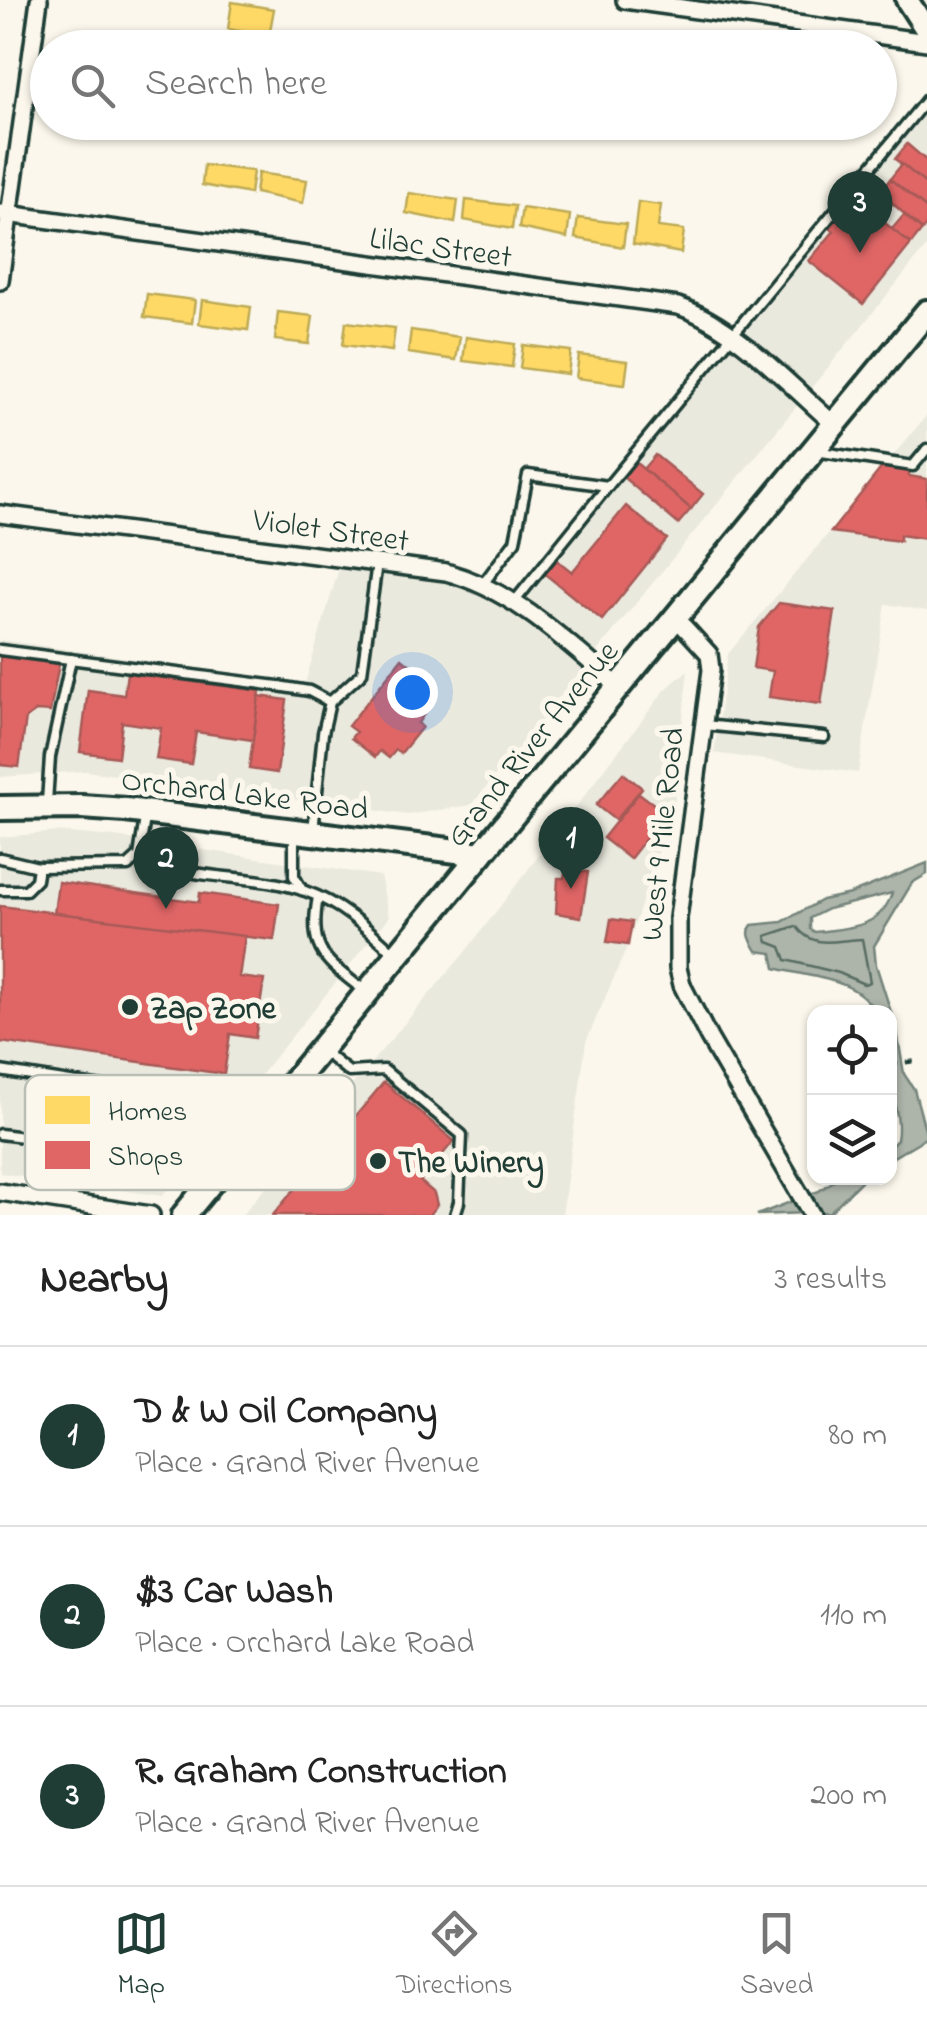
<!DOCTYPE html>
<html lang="en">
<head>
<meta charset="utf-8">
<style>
  :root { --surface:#fff; --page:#f2f2f2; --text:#222; --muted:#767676; --line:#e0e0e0; --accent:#1f3d34 }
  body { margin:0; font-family:"Indie Flower",sans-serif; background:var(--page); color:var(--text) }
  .controls { position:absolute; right:30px; bottom:30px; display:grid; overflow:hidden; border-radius:20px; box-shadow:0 2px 8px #0004 }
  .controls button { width:90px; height:90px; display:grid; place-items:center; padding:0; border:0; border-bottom:2px solid var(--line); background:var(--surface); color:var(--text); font:50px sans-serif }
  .you { position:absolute; left:412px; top:692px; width:35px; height:35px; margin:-25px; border:8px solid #fff; border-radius:50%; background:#1a73e8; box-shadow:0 0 0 15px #1a73e833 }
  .badge { display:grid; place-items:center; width:65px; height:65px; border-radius:50%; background:var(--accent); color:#fff; font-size:32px; font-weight:700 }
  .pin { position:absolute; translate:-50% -82px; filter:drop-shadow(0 2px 5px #0008) }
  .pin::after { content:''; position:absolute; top:52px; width:35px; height:30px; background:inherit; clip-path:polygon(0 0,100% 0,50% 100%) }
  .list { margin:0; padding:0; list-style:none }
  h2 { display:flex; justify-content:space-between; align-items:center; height:130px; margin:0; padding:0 40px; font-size:42px }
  h2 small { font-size:32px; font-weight:400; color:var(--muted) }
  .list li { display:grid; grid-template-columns:65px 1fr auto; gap:30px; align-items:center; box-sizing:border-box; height:180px; padding:0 40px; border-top:2px solid var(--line) }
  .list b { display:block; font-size:38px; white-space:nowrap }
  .list p { margin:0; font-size:32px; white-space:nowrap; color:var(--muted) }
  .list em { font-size:32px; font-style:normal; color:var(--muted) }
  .icon { flex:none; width:55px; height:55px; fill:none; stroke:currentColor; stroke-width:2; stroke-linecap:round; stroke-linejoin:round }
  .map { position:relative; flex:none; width:927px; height:1215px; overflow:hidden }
  .search { position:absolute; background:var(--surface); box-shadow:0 2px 8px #0004; left:30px; right:30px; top:30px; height:110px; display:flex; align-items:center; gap:25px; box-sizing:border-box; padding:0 35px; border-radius:55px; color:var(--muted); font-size:38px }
  .sheet { height:670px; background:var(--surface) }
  nav { display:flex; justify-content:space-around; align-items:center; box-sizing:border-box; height:140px; border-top:2px solid var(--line); background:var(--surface); font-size:28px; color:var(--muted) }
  nav a { display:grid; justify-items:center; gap:5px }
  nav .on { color:var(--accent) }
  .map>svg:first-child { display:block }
  .built { fill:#eae9de }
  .water { fill:#adb4aa; stroke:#74847b; stroke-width:2.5; fill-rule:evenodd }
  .homes { fill:#ffd966; stroke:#bcaa57; stroke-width:2.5 }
  .shops { fill:#e06666; stroke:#a65a57; stroke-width:2.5 }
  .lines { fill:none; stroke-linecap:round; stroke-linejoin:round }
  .shore { stroke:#586d63; stroke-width:2.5 }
  .service-casing { stroke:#1f3d34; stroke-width:15 }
  .minor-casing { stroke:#1f3d34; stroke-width:22 }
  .tertiary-casing { stroke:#1f3d34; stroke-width:28 }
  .secondary-casing { stroke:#1f3d34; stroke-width:30 }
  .path { stroke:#1f3d34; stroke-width:4; stroke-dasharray:8 8; stroke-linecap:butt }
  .service { stroke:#fbf7ec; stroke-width:8 }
  .minor { stroke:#fbf7ec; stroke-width:15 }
  .tertiary { stroke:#fbf7ec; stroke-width:20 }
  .secondary { stroke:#fbf7ec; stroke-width:22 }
  .poi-dot { fill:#1f3d34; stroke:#fbf7ec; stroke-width:4 }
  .labels { text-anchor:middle; stroke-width:10; stroke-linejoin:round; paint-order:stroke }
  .street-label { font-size:32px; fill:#1f3d34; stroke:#fbf7ec }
  .poi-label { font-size:32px; font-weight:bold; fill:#1f3d34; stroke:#fbf7ec; text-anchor:start }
  .key { fill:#fbf7ec; stroke:#b9bfb5; stroke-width:2.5 }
  .key-label { font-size:28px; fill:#1f3d34 }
</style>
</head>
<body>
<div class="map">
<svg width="927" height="1215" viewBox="0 0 927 1215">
  <rect width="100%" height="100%" fill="#fbf7ec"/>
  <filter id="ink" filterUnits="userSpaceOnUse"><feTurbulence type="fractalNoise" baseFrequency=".01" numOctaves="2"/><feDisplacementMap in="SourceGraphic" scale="20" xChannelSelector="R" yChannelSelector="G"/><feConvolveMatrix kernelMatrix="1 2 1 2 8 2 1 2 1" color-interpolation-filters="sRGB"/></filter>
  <g filter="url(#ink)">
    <!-- built -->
    <g class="built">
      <path d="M927,94V246L472,805L408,815L86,771L0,777V640L305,683L342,558L515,601Z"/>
      <path d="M927,415V611L886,604L858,773L714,753L728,654Z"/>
      <path d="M688,670L674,805L628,945L586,1042L562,1215H242L466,951L665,690Z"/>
      <path d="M58,832L115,837L380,876L389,917L162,1196L0,1173V837Z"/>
    </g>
    <!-- water -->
    <g class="water">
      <path d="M927,863V874L912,883L874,946L876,965L897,1031L904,1074L914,1089L927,1137L890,1159V1147L897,1140C901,1117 892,1099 890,1077C888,1056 890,1034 890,1012H875C857,977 810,978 775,968L772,953L757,951C752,942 745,934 752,925L782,922L822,900L850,894ZM892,893C881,929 846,928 815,932L810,929V918L828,909Z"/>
      <path d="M838,1178H864L830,1212L757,1215L819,1191Z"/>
    </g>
    <!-- homes -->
    <g class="homes">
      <path d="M232,2L274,9L269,36L228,29Z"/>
      <path d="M204,165L253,171L250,194L202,185Z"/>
      <path d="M258,173L307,180L303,203L255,193Z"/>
      <path d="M409,193L458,200L455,223L406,213Z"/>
      <path d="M466,200L515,206L512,229L464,220Z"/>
      <path d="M638,202L661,205L658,227L684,230L681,253L633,244Z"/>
      <path d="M522,208L570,215L567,238L519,228Z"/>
      <path d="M578,218L626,224L623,247L575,238Z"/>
      <path d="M147,294L195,300L192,323L144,317Z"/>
      <path d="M202,300L251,307L248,330L199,324Z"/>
      <path d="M278,312L313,316L309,344L275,340Z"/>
      <path d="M346,322L395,328L392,351L343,345Z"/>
      <path d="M411,330L460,337L456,360L408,353Z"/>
      <path d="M466,337L515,344L512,367L463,361Z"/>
      <path d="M523,345L571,351L568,374L520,368Z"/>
      <path d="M579,355L628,361L625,384L576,378Z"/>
    </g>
    <!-- shops -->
    <g class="shops">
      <path d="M907,144L927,161V185L895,159Z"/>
      <path d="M902,164L927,185V209L890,179Z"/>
      <path d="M890,179L927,209V225L922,230L880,192Z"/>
      <path d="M854,198L911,244L863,304L809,261L834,231L830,228Z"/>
      <path d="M904,215L922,230L911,244L892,229Z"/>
      <path d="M655,455L703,494L691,509L643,469Z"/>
      <path d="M635,462L691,509L678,524L623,477Z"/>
      <path d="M882,467L909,471V476L927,479V539L900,535V541L831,532Z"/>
      <path d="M626,506L667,539L602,620L545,574L557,560L572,572Z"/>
      <path d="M779,603L835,611L821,704L769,697L773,671L753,668L759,627Z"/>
      <path d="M0,656L59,664L50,712L36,711L26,718L19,767L0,765Z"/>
      <path d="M402,658L424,676L406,699L424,714L418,723L422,727L401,753L396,750L389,758L380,751L375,757L351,738L356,732L348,726Z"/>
      <path d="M127,673L260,691L253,740L196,732L191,764L156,759L161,728L122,722L118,757L80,752L88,690L124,695Z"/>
      <path d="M259,696L287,700L277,773L249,769Z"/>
      <path d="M623,773L642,788L615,820L596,805Z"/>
      <path d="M639,793L659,808L650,820L656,825L630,859L603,838Z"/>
      <path d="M566,869L588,872L581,917L556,913L558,878H564Z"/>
      <path d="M58,882L199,902L200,893L279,904L274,940L54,914Z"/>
      <path d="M0,906L245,936L239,977L264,980L255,1038L230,1034L224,1074L0,1042Z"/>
      <path d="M611,919L632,922L628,945L607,942Z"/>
      <path d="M384,1082L454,1141L420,1181L434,1193L437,1205L429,1215H273Z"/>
    </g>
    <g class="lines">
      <!-- shore -->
      <path class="shore" d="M796,926C814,950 834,940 862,939L870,982L864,984L839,973L786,960L781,947L768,942L766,936Z"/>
      <!-- service casing -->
      <g class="service-casing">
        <g id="service">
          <path d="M815,451L913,466L927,449"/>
          <path d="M483,584L515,541L528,475L608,486L927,99"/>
          <path d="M515,601L608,486"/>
          <path d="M0,650L278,686L309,691L330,702"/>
          <path d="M704,725L824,737"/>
          <path d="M47,802L50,757L71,659"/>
          <path d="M313,831L323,733L330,702L362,673L377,563"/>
          <path d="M294,833V876L302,890"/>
          <path d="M139,856C191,883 251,872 305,891C340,903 368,929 394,953"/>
          <path d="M0,858L38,867L128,866L139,856L145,818"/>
          <path d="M0,890H26L36,880L38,867"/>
          <path d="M318,897C308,951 324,959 363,990"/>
          <path d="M323,1051L349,1072L384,1070L462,1135L459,1202L455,1215"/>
          <path d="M0,1071L159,1096L199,1114L242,1140"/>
          <path d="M0,1134L133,1151L148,1142L176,1103"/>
        </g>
      </g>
      <!-- minor casing -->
      <g class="minor-casing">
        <g id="minor">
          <path d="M625,0L927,42"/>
          <path d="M0,213L678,306C735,325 789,385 835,425"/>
          <path d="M0,281L39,0"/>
          <path d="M0,514L446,572C515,591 566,641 619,687"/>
          <path d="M676,618L709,654L711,670L678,918V968L682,985L709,1038L812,1215"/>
          <path d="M0,1192L151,1215"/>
        </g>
      </g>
      <!-- tertiary casing -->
      <g class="tertiary-casing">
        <path id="tertiary" d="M907,0L927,31"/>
      </g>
      <!-- secondary casing -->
      <g class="secondary-casing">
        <g id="secondary">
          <path d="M0,808L82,807L126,810L481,854"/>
          <path d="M184,1215L927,312"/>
        </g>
      </g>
      <!-- path -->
      <path class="path" d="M890,1065L915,1061"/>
      <!-- service -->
      <use href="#service" class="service"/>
      <!-- minor -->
      <use href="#minor" class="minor"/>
      <!-- tertiary -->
      <use href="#tertiary" class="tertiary"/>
      <!-- secondary -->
      <use href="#secondary" class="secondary"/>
    </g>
  </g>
  <!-- markers -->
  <g class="poi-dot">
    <circle cx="130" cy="1007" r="10"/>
    <circle cx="378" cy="1161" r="10"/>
  </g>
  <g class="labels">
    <!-- street labels -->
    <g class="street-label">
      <text transform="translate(441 246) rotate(8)" y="11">Lilac Street</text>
      <text transform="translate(331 529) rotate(8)" y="11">Violet Street</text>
      <text transform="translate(531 743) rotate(-51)" y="11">Grand River Avenue</text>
      <text transform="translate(245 793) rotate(7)" y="11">Orchard Lake Road</text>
      <text transform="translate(661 834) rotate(-84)" y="11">West 9 Mile Road</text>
    </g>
    <!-- poi labels -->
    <g class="poi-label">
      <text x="150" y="1018">Zap Zone</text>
      <text x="398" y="1172">The Winery</text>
    </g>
  </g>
  <!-- legend -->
  <rect x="25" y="1075" width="330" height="115" rx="15" class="key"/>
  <rect x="45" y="1096" width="45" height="28" fill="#ffd966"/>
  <rect x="45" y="1141" width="45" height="28" fill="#e06666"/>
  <g class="key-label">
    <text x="108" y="1120">Homes</text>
    <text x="108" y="1165">Shops</text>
  </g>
</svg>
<div class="controls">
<button><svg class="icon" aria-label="locate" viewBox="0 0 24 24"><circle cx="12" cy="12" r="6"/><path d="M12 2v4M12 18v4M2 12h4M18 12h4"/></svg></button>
<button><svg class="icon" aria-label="layers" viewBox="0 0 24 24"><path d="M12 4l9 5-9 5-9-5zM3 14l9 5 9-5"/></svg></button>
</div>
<div class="you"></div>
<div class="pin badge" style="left:571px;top:889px">1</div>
<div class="pin badge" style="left:166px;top:909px">2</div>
<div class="pin badge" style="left:860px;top:253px">3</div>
<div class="search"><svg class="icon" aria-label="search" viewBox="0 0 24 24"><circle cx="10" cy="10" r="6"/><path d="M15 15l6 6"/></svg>Search here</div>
</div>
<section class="sheet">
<h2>Nearby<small>3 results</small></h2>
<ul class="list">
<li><span class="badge">1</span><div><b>D &amp; W Oil Company</b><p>Place · Grand River Avenue</p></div><em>80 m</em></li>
<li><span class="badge">2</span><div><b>$3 Car Wash</b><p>Place · Orchard Lake Road</p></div><em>110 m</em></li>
<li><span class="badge">3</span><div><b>R. Graham Construction</b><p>Place · Grand River Avenue</p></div><em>200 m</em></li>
</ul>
</section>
<nav>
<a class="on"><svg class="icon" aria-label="map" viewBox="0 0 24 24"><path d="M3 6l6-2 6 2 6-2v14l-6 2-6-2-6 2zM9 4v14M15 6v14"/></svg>Map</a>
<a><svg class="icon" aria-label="directions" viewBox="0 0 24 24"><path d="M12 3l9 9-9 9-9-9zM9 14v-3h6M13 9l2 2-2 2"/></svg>Directions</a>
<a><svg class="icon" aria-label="saved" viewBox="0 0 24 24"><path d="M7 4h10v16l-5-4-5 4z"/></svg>Saved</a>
</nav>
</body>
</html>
